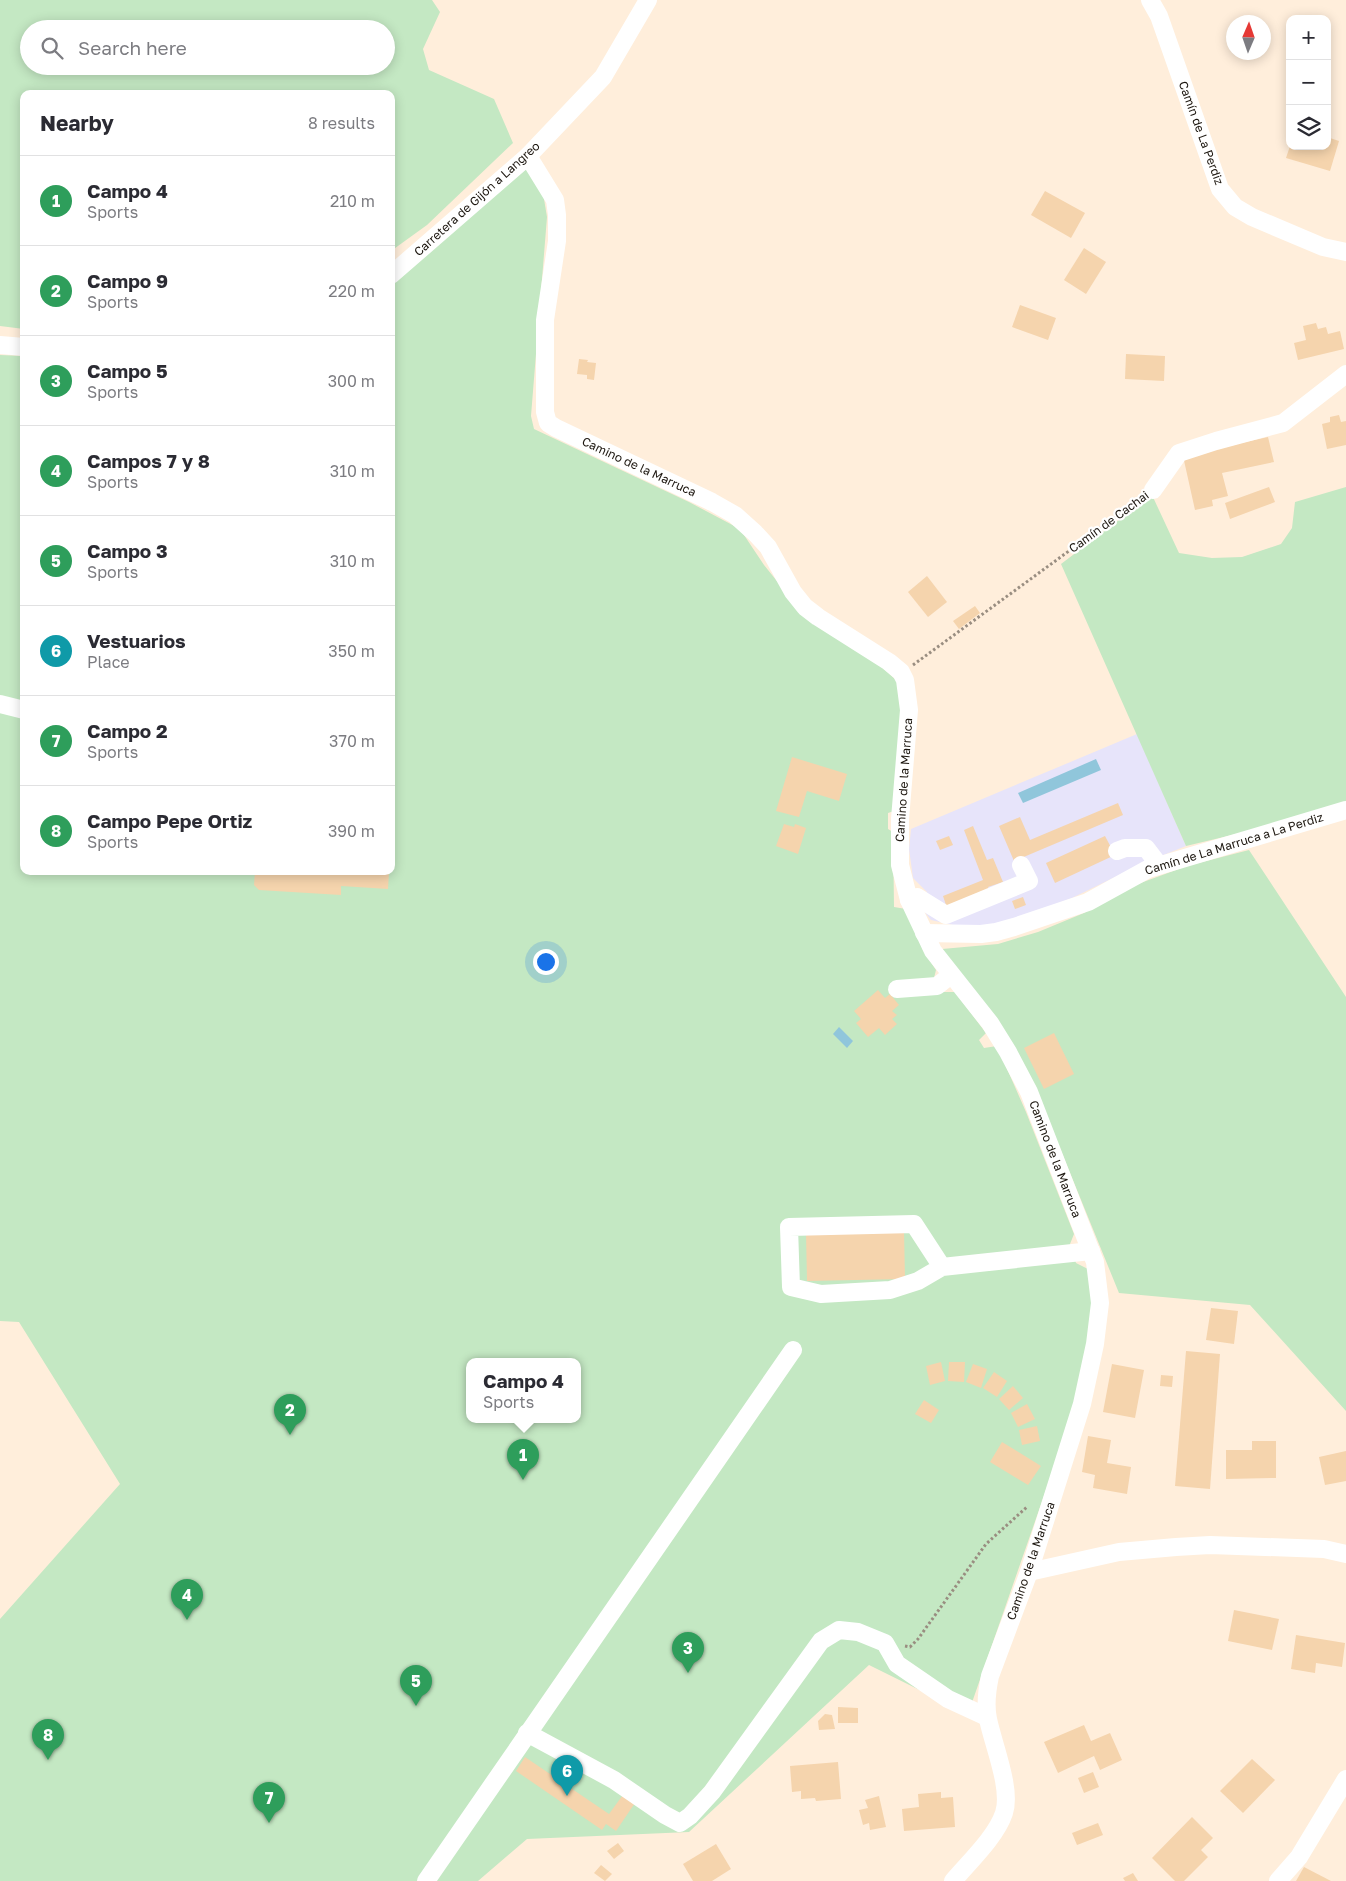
<!DOCTYPE html>
<html lang="en">
<head>
<meta charset="utf-8">
<style>
  :root { --surface:#fff; --page:#f7f7f7; --text:#2b2b33; --muted:#7c7c81; --line:#e1e1e2; --accent:#2563eb }
  body { margin:0; font-family:"Golos Text",sans-serif; background:var(--page); color:var(--text) }
  .controls { position:absolute; right:15px; top:15px; display:grid; overflow:hidden; border-radius:10px; box-shadow:0 2px 12px #0003 }
  .controls button { width:45px; height:45px; display:grid; place-items:center; padding:0; border:0; border-bottom:1px solid var(--line); background:var(--surface); color:var(--text); font:25px sans-serif }
  .compass { position:absolute; left:1226px; top:15px; width:45px; height:45px; border-radius:50%; background:var(--surface); box-shadow:0 2px 12px #0003; rotate:2deg }
  .you { position:absolute; left:545px; top:961px; width:18px; height:18px; margin:-12px; border:4px solid #fff; border-radius:50%; background:#1a73e8; box-shadow:0 0 0 8px #1a73e833 }
  .badge { display:grid; place-items:center; width:32px; height:32px; border-radius:50%; background:var(--accent); color:#fff; font-size:16px; font-weight:700 }
  .pin { position:absolute; translate:-50% -41px; filter:drop-shadow(0 1px 2px #0008) }
  .pin::after { content:''; position:absolute; top:26px; width:18px; height:15px; background:inherit; clip-path:polygon(0 0,100% 0,50% 100%) }
  .popup { position:absolute; left:466px; top:1358px; width:115px; height:65px; box-sizing:border-box; display:grid; place-content:center; border-radius:10px; background:var(--surface); filter:drop-shadow(0 1px 4px #0005); font-size:16px; white-space:nowrap; color:var(--muted) }
  .popup b { font-size:19px; color:var(--text) }
  .popup::after { content:''; position:absolute; left:50%; top:100%; margin-left:-10px; border:10px solid transparent; border-top-color:var(--surface) }
  .list { margin:0; padding:0; list-style:none }
  h2 { display:flex; justify-content:space-between; align-items:center; height:65px; margin:0; padding:0 20px; font-size:21px }
  h2 small { font-size:16px; font-weight:400; color:var(--muted) }
  .list li { display:grid; grid-template-columns:32px 1fr auto; gap:15px; align-items:center; box-sizing:border-box; height:90px; padding:0 20px; border-top:1px solid var(--line) }
  .list b { display:block; font-size:19px; white-space:nowrap }
  .list p { margin:0; font-size:16px; white-space:nowrap; color:var(--muted) }
  .list em { font-size:16px; font-style:normal; color:var(--muted) }
  .icon { flex:none; width:28px; height:28px; fill:none; stroke:currentColor; stroke-width:2; stroke-linecap:round; stroke-linejoin:round }
  .map { position:relative; flex:none; width:1346px; height:1881px; overflow:hidden }
  .search { position:absolute; background:var(--surface); box-shadow:0 2px 12px #0003; left:20px; top:20px; width:375px; height:55px; display:flex; align-items:center; gap:12px; box-sizing:border-box; padding:0 18px; border-radius:28px; color:var(--muted); font-size:19px }
  .panel { position:absolute; background:var(--surface); box-shadow:0 2px 12px #0003; left:20px; top:90px; width:375px; height:785px; border-radius:10px }
  .map>svg:first-child { display:block }
  .industrial { fill:#e7e4fa }
  .green { fill:#c4e8c3; fill-rule:evenodd }
  .water { fill:#90c6db }
  .building { fill:#f5d4ad }
  .lines { fill:none; stroke-linecap:round; stroke-linejoin:round }
  .path { stroke:#998d80; stroke-width:3; stroke-dasharray:2.5 2.5; stroke-linecap:butt }
  .minor { stroke:#fff; stroke-width:18 }
  .labels { text-anchor:middle; stroke-width:4.5; stroke-linejoin:round; paint-order:stroke }
  .street-label { font-size:12px; fill:#1c160f; stroke:#fff }
</style>
</head>
<body>
<div class="map">
<svg width="1346" height="1881" viewBox="0 0 1346 1881">
  <rect width="100%" height="100%" fill="#ffeedb"/>
  <!-- industrial -->
  <path class="industrial" d="M1137,734L1186,846L1146,862L1072,898L1022,917L988,926L966,928L931,920L923,910L927,892L913,878L909,849L911,829Z"/>
  <!-- green -->
  <g class="green">
    <path d="M0,0H432L440,12L423,49L429,70L494,99L513,143L427,225L391,251V94H24V329L0,326ZM29,29H386V66H29Z"/>
    <path d="M526,169L543,193L547,217L531,416L534,429L689,502L740,529L764,565L809,621L883,668L897,681L902,694L894,811L888,813V829L893,832L894,907L906,909L923,950L936,970L933,982L942,992H955L986,1033L979,1040L984,1048L997,1046L1026,1112L1074,1234L1070,1244L1076,1263L1088,1269L1094,1305L1078,1398L968,1714L869,1665L689,1832L527,1839L478,1881H0V1619L120,1484L19,1322L0,1321V355L24,356V871H391V284ZM469,1361H577V1419H469Z"/>
    <path d="M1346,487V808L1186,846L1061,564L1152,495L1179,553L1212,558L1242,557L1281,544L1292,528L1295,502Z"/>
    <path d="M1249,850L1346,997V1411L1250,1305L1119,1293L1048,1119L942,949L998,944L1038,932L1084,913L1135,885L1187,866Z"/>
  </g>
  <!-- water -->
  <g class="water">
    <path d="M1096,759L1101,770L1023,803L1018,793Z"/>
    <path d="M839,1027L853,1041L847,1048L833,1034Z"/>
  </g>
  <!-- building -->
  <g class="building">
    <path d="M1327,137L1339,141L1330,171L1286,158L1290,146H1327Z"/>
    <path d="M1045,191L1085,213L1071,238L1031,215Z"/>
    <path d="M1084,248L1106,262L1086,294L1064,280Z"/>
    <path d="M1020,305L1056,318L1048,340L1012,327Z"/>
    <path d="M1316,323L1318,329L1326,327L1328,334L1340,331L1344,349L1298,360L1294,343L1306,340L1303,326Z"/>
    <path d="M1126,354L1165,356L1164,381L1125,379Z"/>
    <path d="M579,359L588,360L587,362L596,363L594,380L587,379V375L577,374Z"/>
    <path d="M1339,415L1341,422L1346,421V445L1327,449L1322,424L1330,422V417Z"/>
    <path d="M1268,437L1274,462L1222,473L1228,496L1212,500L1213,506L1195,510L1183,456Z"/>
    <path d="M1269,487L1275,502L1230,519L1225,503Z"/>
    <path d="M927,576L947,602L928,617L908,592Z"/>
    <path d="M975,606L980,613L959,629L953,621Z"/>
    <path d="M792,757L847,774L839,801L807,791L799,817L776,811Z"/>
    <path d="M1118,803L1123,815L1014,861L999,826L1020,817L1030,840Z"/>
    <path d="M784,824L794,827L795,824L806,828L798,854L776,846Z"/>
    <path d="M973,826L987,860L993,858L1003,882L988,887L990,891L947,908L943,896L983,880L964,830Z"/>
    <path d="M949,836L953,845L940,850L936,841Z"/>
    <path d="M1105,836L1115,855L1055,883L1046,863Z"/>
    <path d="M255,871H378L389,872L388,889L341,886V895L259,890L254,885Z"/>
    <path d="M1023,897L1026,905L1015,909L1012,901Z"/>
    <path d="M878,990L885,998L890,994L899,1005L892,1011L897,1015L892,1019L897,1024L885,1035L879,1028L868,1037L856,1023L861,1019L854,1011Z"/>
    <path d="M1054,1033L1074,1074L1044,1089L1024,1048Z"/>
    <path d="M904,1231L905,1279L807,1281L806,1233Z"/>
    <path d="M1211,1308L1238,1311L1234,1344L1206,1340Z"/>
    <path d="M1186,1351L1220,1354L1210,1489L1175,1486Z"/>
    <path d="M941,1362L945,1381L930,1385L926,1366Z"/>
    <path d="M949,1362H965L964,1382L948,1381Z"/>
    <path d="M973,1364L987,1369L981,1388L966,1382Z"/>
    <path d="M1112,1364L1144,1370L1135,1418L1103,1412Z"/>
    <path d="M994,1372L1007,1381L997,1397L983,1388Z"/>
    <path d="M1161,1375L1173,1376L1172,1387L1160,1386Z"/>
    <path d="M1013,1386L1023,1398L1009,1410L999,1399Z"/>
    <path d="M924,1400L939,1410L931,1423L915,1414Z"/>
    <path d="M1027,1404L1035,1419L1018,1427L1011,1413Z"/>
    <path d="M1037,1426L1040,1441L1022,1445L1019,1430Z"/>
    <path d="M1088,1436L1111,1440L1107,1463L1131,1467L1127,1494L1093,1488L1095,1475L1082,1472Z"/>
    <path d="M1252,1441H1276V1478L1226,1479V1450H1252Z"/>
    <path d="M1002,1442L1041,1466L1028,1485L990,1462Z"/>
    <path d="M1346,1451V1481L1325,1485L1319,1457Z"/>
    <path d="M1234,1610L1279,1619L1272,1650L1228,1641Z"/>
    <path d="M1296,1635L1345,1643L1342,1667L1316,1663L1315,1673L1291,1669Z"/>
    <path d="M838,1707L858,1708V1723H838Z"/>
    <path d="M825,1714L832,1715L835,1729L819,1730L818,1721Z"/>
    <path d="M1084,1725L1091,1741L1110,1733L1122,1760L1100,1770L1094,1756L1058,1773L1044,1742Z"/>
    <path d="M525,1757L609,1814L625,1792L637,1800L616,1831L606,1824L602,1830L516,1771Z"/>
    <path d="M1252,1759L1275,1780L1243,1813L1220,1791Z"/>
    <path d="M838,1762L841,1799L816,1801L815,1798L801,1799V1791L792,1792L790,1766Z"/>
    <path d="M1093,1772L1099,1787L1084,1793L1078,1778Z"/>
    <path d="M941,1792V1798L953,1797L955,1827L904,1831L902,1809L919,1807L918,1794Z"/>
    <path d="M879,1796L886,1827L870,1830L869,1823L863,1825L859,1810L868,1808L865,1800Z"/>
    <path d="M1192,1817L1213,1838L1201,1850L1208,1857L1184,1881H1175L1152,1858Z"/>
    <path d="M1098,1823L1103,1835L1077,1845L1072,1833Z"/>
    <path d="M618,1843L624,1851L614,1859L607,1851Z"/>
    <path d="M716,1844L731,1869L712,1881H693L683,1864Z"/>
    <path d="M601,1865L612,1874L605,1881L594,1873Z"/>
    <path d="M1304,1867L1331,1881H1296Z"/>
    <path d="M1133,1873L1138,1881H1125L1123,1878Z"/>
  </g>
  <g class="lines">
    <!-- path -->
    <g class="path">
      <path d="M913,665L1140,499"/>
      <path d="M905,1646L910,1647L918,1639L986,1544L1028,1506"/>
    </g>
    <!-- minor -->
    <g class="minor">
      <path d="M1150,0L1159,16L1220,189L1235,207L1252,217L1323,247L1346,252"/>
      <path d="M528,156L555,200L557,215V241L545,320V412L548,423L556,428L712,502L735,515L755,533L768,547L793,592L805,607L818,617L889,662L901,672L905,680L909,710L900,819V865L909,900L933,951L990,1023L1008,1052L1029,1092L1095,1262L1100,1303L1095,1344L1082,1404L1029,1572L990,1676C987,1690 985,1705 988,1719C993,1744 1012,1789 1004,1813C996,1837 969,1862 953,1881"/>
      <path d="M391,275L528,156L603,77L648,0"/>
      <path d="M0,345L24,347"/>
      <path d="M1153,490L1179,453L1216,441L1283,423L1346,374"/>
      <path d="M0,704L24,710"/>
      <path d="M1117,851L1125,848H1146L1159,865"/>
      <path d="M909,900L917,897L946,915L1029,881L1021,865"/>
      <path d="M924,933L981,934L996,932L1014,927L1088,902L1148,869L1346,810"/>
      <path d="M897,989L937,986L951,975"/>
      <path d="M942,1267L918,1281L890,1290L821,1294L791,1287L789,1227L914,1224L942,1267L1091,1251"/>
      <path d="M1029,1572L1119,1552L1176,1547L1210,1545L1324,1549L1346,1554"/>
      <path d="M527,1733L614,1780L665,1815L680,1823L690,1816L712,1792L821,1641L839,1630L858,1632L885,1643L897,1664L948,1699L987,1717"/>
      <path d="M426,1881L793,1350"/>
      <path d="M1278,1881L1299,1857L1346,1779"/>
    </g>
  </g>
  <g class="labels">
    <!-- street labels -->
    <g class="street-label">
      <text transform="translate(1201 133) rotate(70)" y="4">Camín de La Perdiz</text>
      <text transform="translate(477 199) rotate(-42)" y="4">Carretera de Gijón a Langreo</text>
      <text transform="translate(639 467) rotate(25)" y="4">Camino de la Marruca</text>
      <text transform="translate(1109 522) rotate(-36)" y="4">Camín de Cachai</text>
      <text transform="translate(904 780) rotate(-86)" y="4">Camino de la Marruca</text>
      <text transform="translate(1234 844) rotate(-17)" y="4">Camín de La Marruca a La Perdiz</text>
      <text transform="translate(1055 1159) rotate(69)" y="4">Camino de la Marruca</text>
      <text transform="translate(1031 1561) rotate(-71)" y="4">Camino de la Marruca</text>
    </g>
  </g>
</svg>
<div class="controls">
<button>+</button>
<button>−</button>
<button><svg class="icon" aria-label="layers" viewBox="0 0 24 24"><path d="M12 4l9 5-9 5-9-5zM3 14l9 5 9-5"/></svg></button>
</div>
<svg class="compass" viewBox="-18 -18 36 36"><path d="M0-13l5 13h-10z" fill="#e53935"/><path d="M0 13l5-13h-10z" fill="#7c7c81"/></svg>
<div class="you"></div>
<div class="pin badge" style="left:523px;top:1480px;background:#2e9e5b">1</div>
<div class="popup"><b>Campo 4</b>Sports</div>
<div class="pin badge" style="left:290px;top:1435px;background:#2e9e5b">2</div>
<div class="pin badge" style="left:688px;top:1673px;background:#2e9e5b">3</div>
<div class="pin badge" style="left:187px;top:1620px;background:#2e9e5b">4</div>
<div class="pin badge" style="left:416px;top:1706px;background:#2e9e5b">5</div>
<div class="pin badge" style="left:567px;top:1796px;background:#0f9aa8">6</div>
<div class="pin badge" style="left:269px;top:1823px;background:#2e9e5b">7</div>
<div class="pin badge" style="left:48px;top:1760px;background:#2e9e5b">8</div>
<div class="search"><svg class="icon" aria-label="search" viewBox="0 0 24 24"><circle cx="10" cy="10" r="6"/><path d="M15 15l6 6"/></svg>Search here</div>
<section class="panel">
<h2>Nearby<small>8 results</small></h2>
<ul class="list">
<li><span class="badge" style="background:#2e9e5b">1</span><div><b>Campo 4</b><p>Sports</p></div><em>210 m</em></li>
<li><span class="badge" style="background:#2e9e5b">2</span><div><b>Campo 9</b><p>Sports</p></div><em>220 m</em></li>
<li><span class="badge" style="background:#2e9e5b">3</span><div><b>Campo 5</b><p>Sports</p></div><em>300 m</em></li>
<li><span class="badge" style="background:#2e9e5b">4</span><div><b>Campos 7 y 8</b><p>Sports</p></div><em>310 m</em></li>
<li><span class="badge" style="background:#2e9e5b">5</span><div><b>Campo 3</b><p>Sports</p></div><em>310 m</em></li>
<li><span class="badge" style="background:#0f9aa8">6</span><div><b>Vestuarios</b><p>Place</p></div><em>350 m</em></li>
<li><span class="badge" style="background:#2e9e5b">7</span><div><b>Campo 2</b><p>Sports</p></div><em>370 m</em></li>
<li><span class="badge" style="background:#2e9e5b">8</span><div><b>Campo Pepe Ortiz</b><p>Sports</p></div><em>390 m</em></li>
</ul>
</section>
</div>
</body>
</html>
